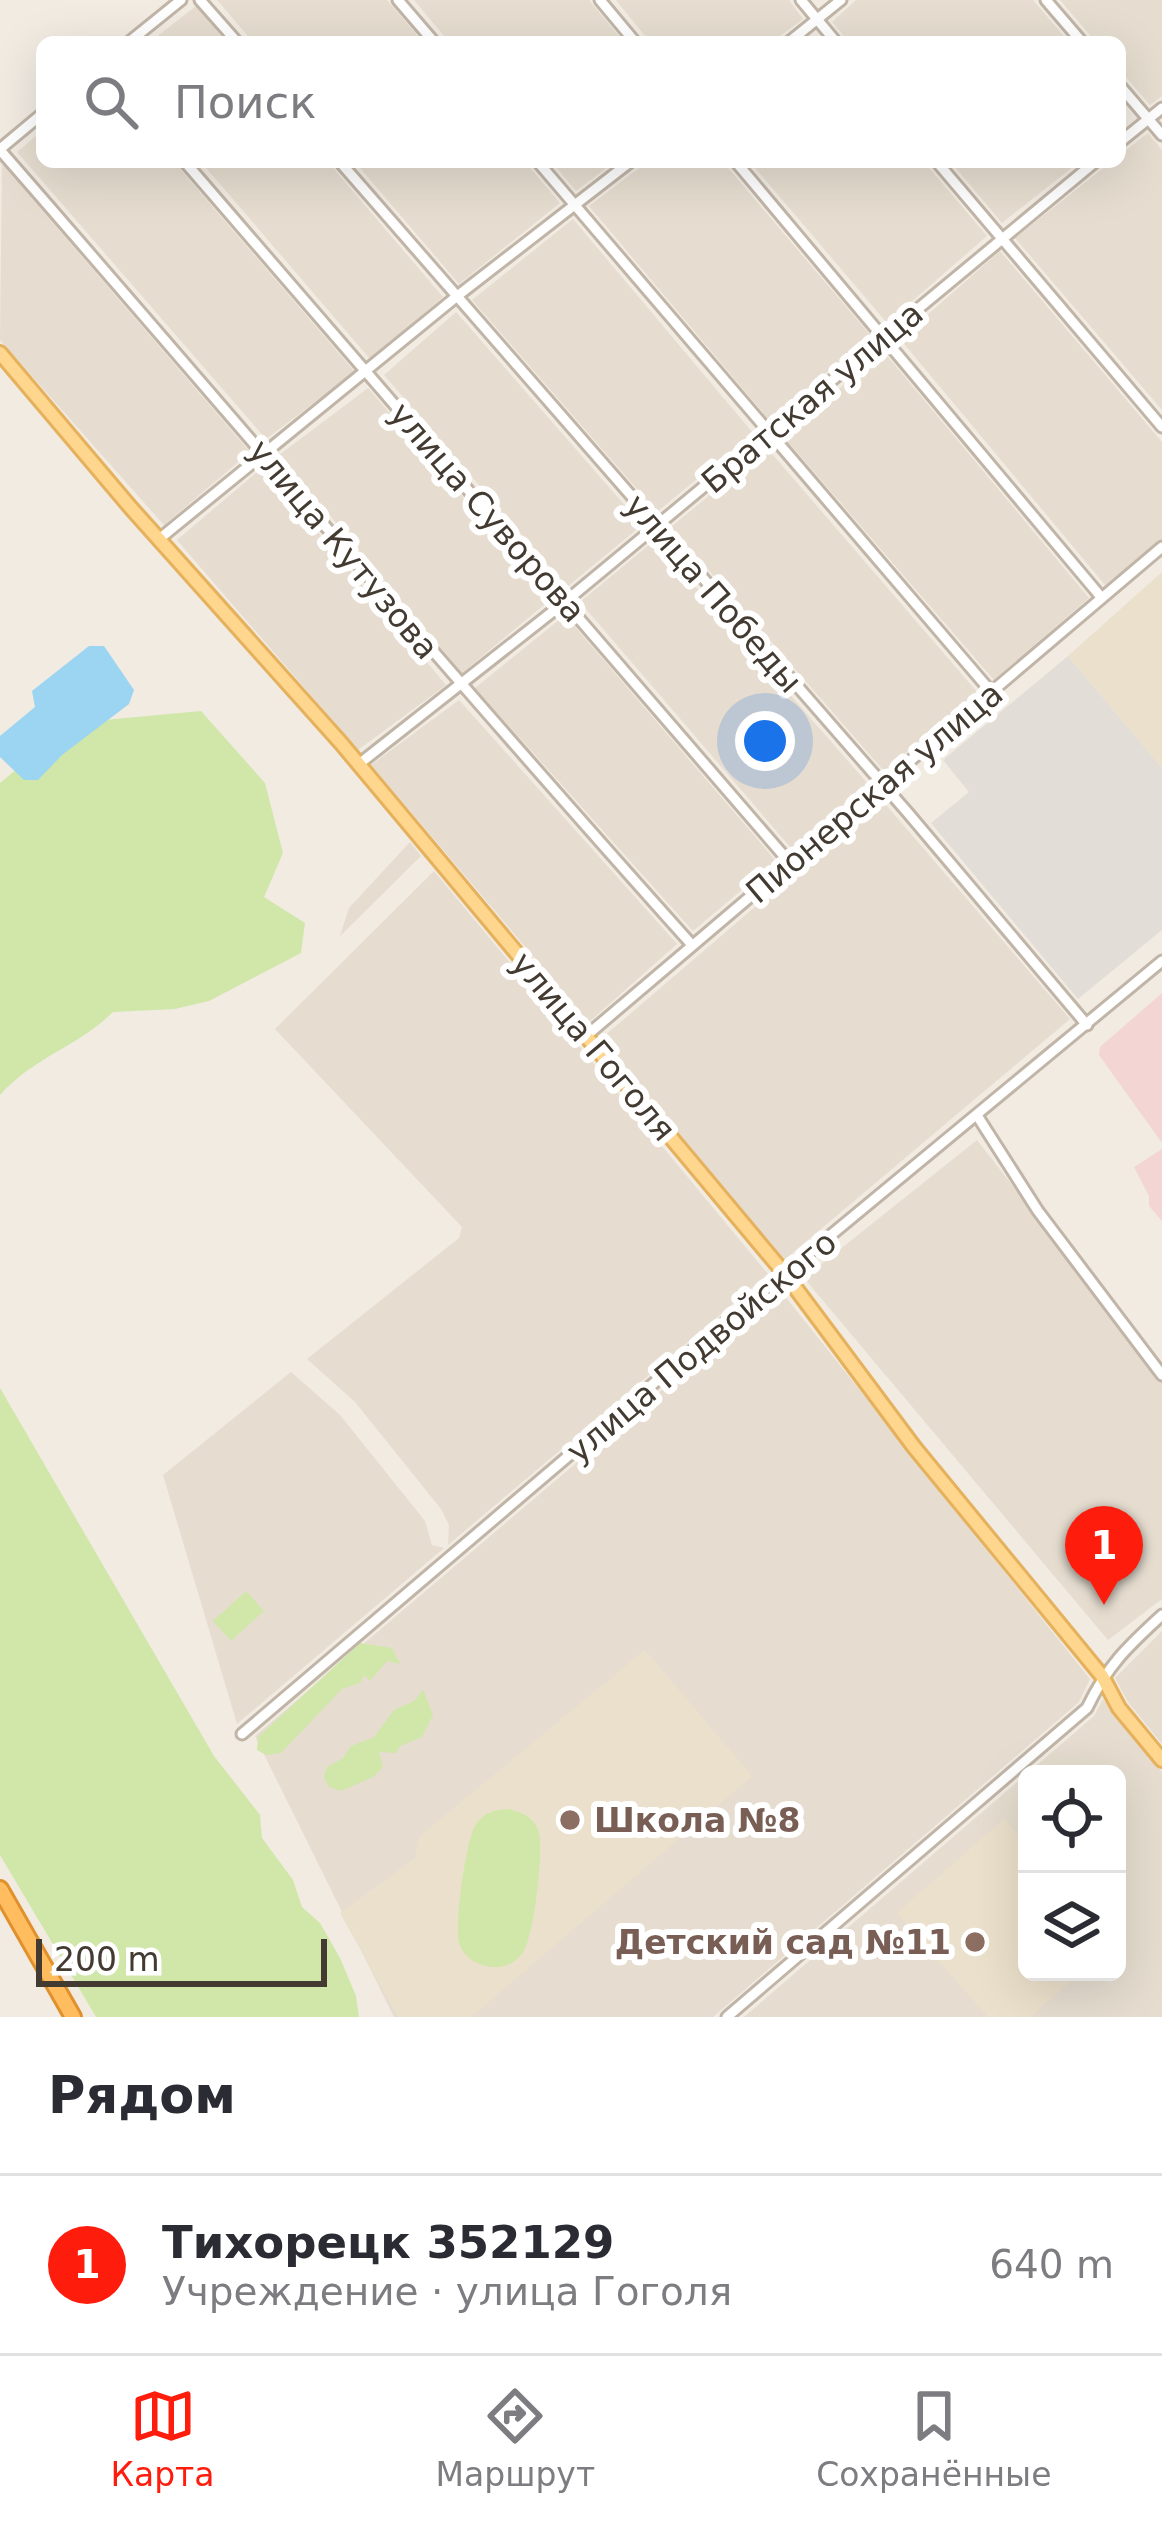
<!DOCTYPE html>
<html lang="ru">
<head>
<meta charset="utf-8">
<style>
  :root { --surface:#fff; --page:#f7f7f7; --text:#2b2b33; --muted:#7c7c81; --line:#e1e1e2; --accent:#fe1d0c }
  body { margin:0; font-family:"DejaVu Sans",sans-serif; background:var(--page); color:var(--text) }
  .controls { position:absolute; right:36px; bottom:36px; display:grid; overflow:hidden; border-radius:18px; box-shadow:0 12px 48px #0002 }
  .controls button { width:108px; height:108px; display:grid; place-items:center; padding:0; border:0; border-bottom:3px solid var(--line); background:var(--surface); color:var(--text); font:60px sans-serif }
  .scale { position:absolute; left:36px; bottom:30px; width:291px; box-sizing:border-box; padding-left:12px; border:6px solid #433b32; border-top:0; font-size:33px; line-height:42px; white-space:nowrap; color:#433b32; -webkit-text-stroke:9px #fff; paint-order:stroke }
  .you { position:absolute; left:765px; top:741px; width:42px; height:42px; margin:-30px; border:9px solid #fff; border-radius:50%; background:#1a73e8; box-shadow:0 0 0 18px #1a73e833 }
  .badge { display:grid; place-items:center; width:78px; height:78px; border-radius:50%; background:var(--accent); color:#fff; font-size:39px; font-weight:700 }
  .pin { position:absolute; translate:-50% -99px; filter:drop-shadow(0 3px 6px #0008) }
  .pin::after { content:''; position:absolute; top:63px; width:42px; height:36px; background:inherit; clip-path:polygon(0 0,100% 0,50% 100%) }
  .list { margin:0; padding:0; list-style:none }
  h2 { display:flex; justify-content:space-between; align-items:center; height:156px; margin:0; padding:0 48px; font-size:51px }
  h2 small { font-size:39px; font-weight:400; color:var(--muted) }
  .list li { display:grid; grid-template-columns:78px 1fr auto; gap:36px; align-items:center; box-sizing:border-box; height:180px; padding:0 48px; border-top:3px solid var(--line) }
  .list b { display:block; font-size:45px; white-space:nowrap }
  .list p { margin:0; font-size:39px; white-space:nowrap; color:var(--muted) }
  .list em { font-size:39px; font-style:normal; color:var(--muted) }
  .icon { flex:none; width:66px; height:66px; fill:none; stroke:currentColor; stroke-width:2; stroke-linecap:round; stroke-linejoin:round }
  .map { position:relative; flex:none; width:1162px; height:2017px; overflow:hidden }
  .search { position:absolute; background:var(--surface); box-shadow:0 12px 48px #0002; left:36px; right:36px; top:36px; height:132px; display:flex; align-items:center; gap:30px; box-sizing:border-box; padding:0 42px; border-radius:18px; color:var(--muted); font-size:45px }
  .sheet { height:336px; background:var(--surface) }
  nav { display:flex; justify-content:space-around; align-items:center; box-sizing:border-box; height:168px; border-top:3px solid var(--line); background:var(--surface); font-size:33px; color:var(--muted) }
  nav a { display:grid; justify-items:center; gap:6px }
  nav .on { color:var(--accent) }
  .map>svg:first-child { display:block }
  .residential { fill:#e6ddd0; fill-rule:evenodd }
  .industrial { fill:#e3ddd7 }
  .education { fill:#ebe0cb }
  .medical { fill:#f3d6d4 }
  .green { fill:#d0e7a9 }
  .water { fill:#9bd5f1 }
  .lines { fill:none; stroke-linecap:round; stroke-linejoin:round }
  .minor-casing { stroke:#c0b5a7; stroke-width:15 }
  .major-casing { stroke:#e5b15c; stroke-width:18 }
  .highway-casing { stroke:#e0902d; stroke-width:20 }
  .minor { stroke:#fff; stroke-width:9 }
  .major { stroke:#ffd68d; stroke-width:12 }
  .highway { stroke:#ffbd5f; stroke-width:14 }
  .education-dot { fill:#8d6e63; stroke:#fff; stroke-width:4.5 }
  .labels { text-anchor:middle; stroke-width:12; stroke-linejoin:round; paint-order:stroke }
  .street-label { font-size:33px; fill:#433b32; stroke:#fff }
  .education-label { font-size:33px; font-weight:bold; fill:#785e54; stroke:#fff; text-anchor:start }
</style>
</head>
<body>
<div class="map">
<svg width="1162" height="2017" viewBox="0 0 1162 2017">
  <rect width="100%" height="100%" fill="#f1ebe2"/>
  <!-- residential -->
  <g class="residential">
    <path d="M217,0H387L423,42H253Z"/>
    <path d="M414,0H589L624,42H449Z"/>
    <path d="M616,0H789L803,19L772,42H650Z"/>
    <path d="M856,0H1033L1069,42H849L832,22Z"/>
    <path d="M1060,0H1162V96L1150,105L1120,70V42H1096Z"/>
    <path d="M196,6L226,42H150Z"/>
    <path d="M42,131V162H174L355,372L266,439L17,152Z"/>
    <path d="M1148,133L1162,150V410L1015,238L1111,162H1120V155Z"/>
    <path d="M201,162H328L443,297L370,359Z"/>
    <path d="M355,162H525L560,203L459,284Z"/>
    <path d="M552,162H614L576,191Z"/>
    <path d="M647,162H723L871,336L769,420L589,206Z"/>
    <path d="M750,162H924L987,236L887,323Z"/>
    <path d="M951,162H1079L1002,223Z"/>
    <path d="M2,164L250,452L164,525L0,340Z"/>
    <path d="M573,219L753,433L657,512L472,300Z"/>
    <path d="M1000,251L1162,442V539L1105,585L900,339Z"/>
    <path d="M456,312L642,525L567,587L384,375Z"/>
    <path d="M884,352L1089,598L994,680L782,435Z"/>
    <path d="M368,388L551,599L462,673L279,455Z"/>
    <path d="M767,448L978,693L884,771L671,527Z"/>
    <path d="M263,467L446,685L358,750L177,540Z"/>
    <path d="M655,540L868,784L791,848L580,602Z"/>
    <path d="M565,615L776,861L693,931L475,688Z"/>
    <path d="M459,700L677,944L589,1022L371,765Z"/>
    <path d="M881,799L1070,1019L783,1261L602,1038Z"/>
    <path d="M410,842L421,856L340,936L349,908Z"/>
    <path d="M434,871L768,1274L448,1545L449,1525L441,1509L355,1402L307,1359L459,1238L462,1227L275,1029Z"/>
    <path d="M977,1140L1162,1378V1599L1108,1640L804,1278Z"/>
    <path d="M780,1290L1090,1679L1079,1702L713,2017H394L255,1736Z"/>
    <path d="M291,1372L340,1415L425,1521L432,1545L444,1548L237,1724L163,1475Z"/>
    <path d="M1162,1631V1744L1128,1702L1115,1678Z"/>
    <path d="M1103,1699L1162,1772V2017H744L1094,1716ZM1027,1774H1117V1972H1027Z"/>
  </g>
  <!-- industrial -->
  <path class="industrial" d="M1068,656L1162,768V930L1078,999L931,823L969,792L943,760Z"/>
  <!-- education -->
  <g class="education">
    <path d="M1162,572V768L1068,656Z"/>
    <path d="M645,1650L752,1776L471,2017H398L340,1913L415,1858L419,1837Z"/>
    <path d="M1004,1819L1027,1845V1972H1081L1030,2017H988L897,1913Z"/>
  </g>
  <!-- medical -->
  <g class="medical">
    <path d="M1162,993V1143L1099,1055L1100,1047Z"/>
    <path d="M1162,1149V1221L1149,1206V1196L1134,1167Z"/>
  </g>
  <!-- green -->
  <g class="green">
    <path d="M201,711L265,783L283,853L264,897L305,923L301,953L209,1001L175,1009L113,1012C78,1047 35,1056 0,1095V783L72,723Z"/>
    <path d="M0,1388L214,1756L260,1815L262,1838L293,1880L302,1907L320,1923L340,1958L356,1996L359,2017H96L0,1855Z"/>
    <path d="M246,1591L264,1611L231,1641L213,1621Z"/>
    <path d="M360,1643L392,1648L400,1664L387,1661L370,1681L364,1675L360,1683L342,1689L281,1753L266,1755L257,1750L258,1737Z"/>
    <path d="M423,1690L433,1715L422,1737L400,1746L396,1753L379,1752L383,1767L373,1777L341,1791L329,1787L324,1777L327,1767L343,1758L351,1746L374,1737L394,1710L414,1701Z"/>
    <path d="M508,1809C521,1812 532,1816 538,1829C545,1845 534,1932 525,1948C520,1960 508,1967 495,1967C479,1967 464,1958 459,1943C454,1926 466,1838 476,1824C484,1812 495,1810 508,1809Z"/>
  </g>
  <!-- water -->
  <path class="water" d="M89,646H104L134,690L129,704L62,755L38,780H24L0,757V736L35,707L32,691Z"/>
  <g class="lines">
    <!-- minor casing -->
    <g class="minor-casing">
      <g id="minor">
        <path d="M200,0L237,42"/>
        <path d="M398,0L434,42"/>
        <path d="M600,0L635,42"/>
        <path d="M801,0L836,42"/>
        <path d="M1046,0L1082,42"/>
        <path d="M129,42L181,0"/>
        <path d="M789,42L841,0"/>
        <path d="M1120,86L1162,135"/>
        <path d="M1120,142L1162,108"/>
        <path d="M0,149L42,114"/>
        <path d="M0,150C231,415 457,683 692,945"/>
        <path d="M185,162L790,863"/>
        <path d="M340,162L908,813L1087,1025"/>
        <path d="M538,162L993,694"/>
        <path d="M736,162L1101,597"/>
        <path d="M937,162L1162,427"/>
        <path d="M158,540L456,297L630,162"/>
        <path d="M359,764L566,601L1095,162"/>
        <path d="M586,1036L1162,547"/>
        <path d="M978,1117L1038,1211L1162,1375"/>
        <path d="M242,1734L721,1326L1162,961"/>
        <path d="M727,2017L1087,1708C1107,1666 1128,1646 1162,1615"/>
      </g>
    </g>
    <!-- major casing -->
    <g class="major-casing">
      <path id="major" d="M0,353L131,508L341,743L785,1274L914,1447L1102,1676L1119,1708L1162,1760"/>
    </g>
    <!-- highway casing -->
    <g class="highway-casing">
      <path id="highway" d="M0,1889L73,2017"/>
    </g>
    <!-- minor -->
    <use href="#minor" class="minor"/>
    <!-- major -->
    <use href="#major" class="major"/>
    <!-- highway -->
    <use href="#highway" class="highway"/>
  </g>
  <!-- markers -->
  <g class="education-dot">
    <circle cx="570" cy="1820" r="12"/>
    <circle cx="975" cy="1942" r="12"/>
  </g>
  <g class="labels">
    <!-- street labels -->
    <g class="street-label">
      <text transform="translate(812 397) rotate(-40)" y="12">Братская улица</text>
      <text transform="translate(488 512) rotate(49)" y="12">улица Суворова</text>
      <text transform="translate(344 549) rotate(50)" y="12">улица Кутузова</text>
      <text transform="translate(714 593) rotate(49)" y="12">улица Победы</text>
      <text transform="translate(874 792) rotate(-40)" y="12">Пионерская улица</text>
      <text transform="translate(594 1046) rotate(50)" y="12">улица Гоголя</text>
      <text transform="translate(701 1346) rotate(-40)" y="12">улица Подвойского</text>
    </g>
    <!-- education labels -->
    <g class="education-label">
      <text x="594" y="1832">Школа №8</text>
      <text x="951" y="1954" text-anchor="end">Детский сад №11</text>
    </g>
  </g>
</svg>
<div class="controls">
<button><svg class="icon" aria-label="locate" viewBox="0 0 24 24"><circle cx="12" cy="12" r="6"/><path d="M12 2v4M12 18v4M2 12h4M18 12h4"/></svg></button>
<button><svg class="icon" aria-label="layers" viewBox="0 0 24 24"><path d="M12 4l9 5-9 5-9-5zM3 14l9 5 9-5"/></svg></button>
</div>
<div class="scale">200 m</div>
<div class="you"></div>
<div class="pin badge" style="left:1104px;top:1605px">1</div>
<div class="search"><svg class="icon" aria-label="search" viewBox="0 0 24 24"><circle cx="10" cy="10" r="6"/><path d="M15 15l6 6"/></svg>Поиск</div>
</div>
<section class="sheet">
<h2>Рядом<small></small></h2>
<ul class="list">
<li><span class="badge">1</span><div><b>Тихорецк 352129</b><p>Учреждение · улица Гоголя</p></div><em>640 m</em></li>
</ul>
</section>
<nav>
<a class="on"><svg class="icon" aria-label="map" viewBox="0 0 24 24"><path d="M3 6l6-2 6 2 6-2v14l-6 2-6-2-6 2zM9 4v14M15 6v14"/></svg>Карта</a>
<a><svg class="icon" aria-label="directions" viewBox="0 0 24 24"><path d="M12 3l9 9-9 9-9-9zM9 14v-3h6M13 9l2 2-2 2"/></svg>Маршрут</a>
<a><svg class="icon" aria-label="saved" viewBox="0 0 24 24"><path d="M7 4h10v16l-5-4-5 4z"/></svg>Сохранённые</a>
</nav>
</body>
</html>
